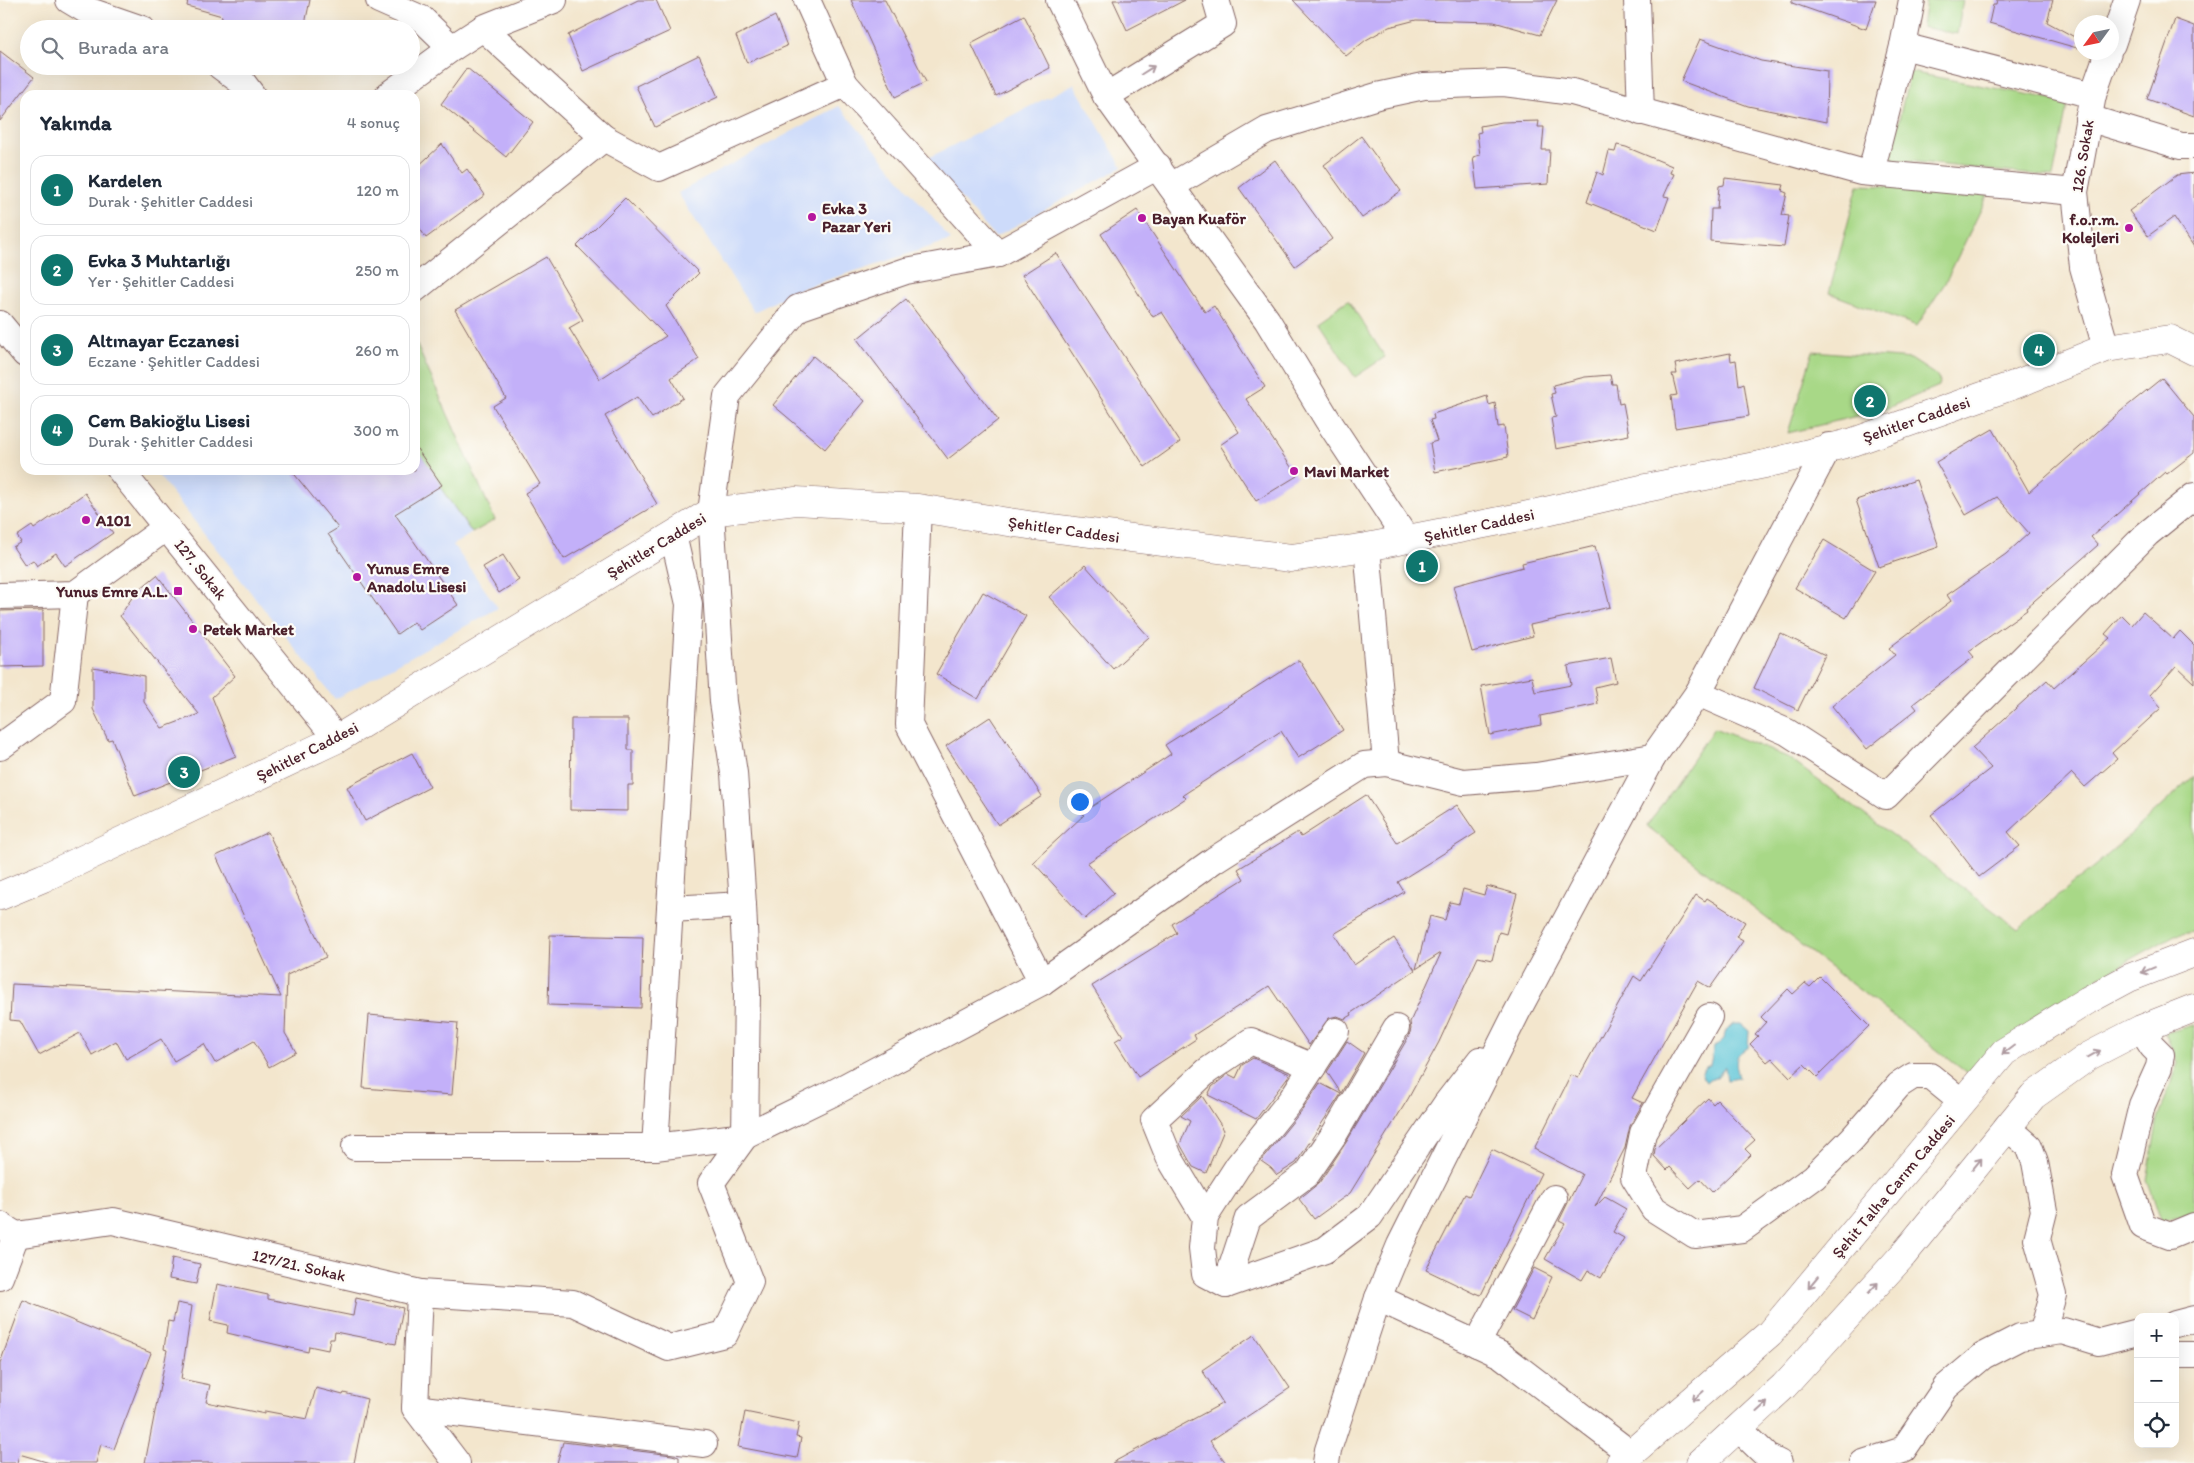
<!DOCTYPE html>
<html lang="tr">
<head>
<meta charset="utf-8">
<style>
  :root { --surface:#fff; --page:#f2f2f3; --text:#1f2937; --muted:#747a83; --line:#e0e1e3; --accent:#0f766e }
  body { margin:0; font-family:Itim,sans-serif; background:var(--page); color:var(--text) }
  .controls { position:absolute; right:15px; bottom:15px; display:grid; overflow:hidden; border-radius:10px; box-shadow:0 5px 20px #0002 }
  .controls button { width:45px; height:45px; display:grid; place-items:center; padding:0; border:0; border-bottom:1px solid var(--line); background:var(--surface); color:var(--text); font:25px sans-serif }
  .compass { position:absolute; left:2074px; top:15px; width:45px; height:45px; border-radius:50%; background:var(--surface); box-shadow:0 5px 20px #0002; rotate:237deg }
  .you { position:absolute; left:1079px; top:801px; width:18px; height:18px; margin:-12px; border:4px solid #fff; border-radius:50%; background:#1a73e8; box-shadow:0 0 0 8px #1a73e833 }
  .badge { display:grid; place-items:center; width:32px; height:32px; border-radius:50%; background:var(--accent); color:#fff; font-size:16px; font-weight:700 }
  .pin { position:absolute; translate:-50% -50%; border:2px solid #fff; box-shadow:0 1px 5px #0006 }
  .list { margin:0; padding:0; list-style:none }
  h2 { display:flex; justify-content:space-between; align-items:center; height:65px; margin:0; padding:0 20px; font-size:21px }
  h2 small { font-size:16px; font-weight:400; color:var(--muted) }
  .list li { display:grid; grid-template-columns:32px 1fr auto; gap:15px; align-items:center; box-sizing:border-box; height:70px; margin:0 10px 10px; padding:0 10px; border:1px solid var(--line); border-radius:15px }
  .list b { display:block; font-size:19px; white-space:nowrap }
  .list p { margin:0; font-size:16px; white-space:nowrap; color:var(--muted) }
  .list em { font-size:16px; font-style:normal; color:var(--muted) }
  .icon { flex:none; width:28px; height:28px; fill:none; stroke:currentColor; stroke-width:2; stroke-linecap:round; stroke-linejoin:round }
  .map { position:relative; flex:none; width:2194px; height:1463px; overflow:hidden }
  .search { position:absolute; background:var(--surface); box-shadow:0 5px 20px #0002; left:20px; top:20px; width:400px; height:55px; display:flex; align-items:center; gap:12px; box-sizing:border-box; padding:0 18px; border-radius:28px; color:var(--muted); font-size:19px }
  .panel { position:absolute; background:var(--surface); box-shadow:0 5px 20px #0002; left:20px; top:90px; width:400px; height:385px; border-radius:15px }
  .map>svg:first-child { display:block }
  .built { fill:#cddbfa }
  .green { fill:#a8d887; stroke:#797c59 }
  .water { fill:#5bc5d7; stroke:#527281 }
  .building { fill:#c3b0f9 }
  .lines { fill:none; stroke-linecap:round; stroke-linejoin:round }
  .street-casing { stroke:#856564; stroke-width:28 }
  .secondary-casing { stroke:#856564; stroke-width:29 }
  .street { stroke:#fff; stroke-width:26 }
  .secondary { stroke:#fff; stroke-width:28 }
  .oneway { stroke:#ae9aa0 }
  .poi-dot { fill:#b5179e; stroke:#fdfcf7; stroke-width:2 }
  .labels { text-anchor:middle; stroke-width:4.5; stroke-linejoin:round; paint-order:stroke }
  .street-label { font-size:16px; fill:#4a1f2b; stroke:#fdfcf7 }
  .poi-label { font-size:16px; font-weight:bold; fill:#4a1f2b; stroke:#fdfcf7; text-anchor:start }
</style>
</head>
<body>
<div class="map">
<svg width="2194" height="1463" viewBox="0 0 2194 1463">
  <rect width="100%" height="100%" fill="#fdfcf7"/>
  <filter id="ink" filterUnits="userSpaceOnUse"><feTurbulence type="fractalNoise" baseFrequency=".02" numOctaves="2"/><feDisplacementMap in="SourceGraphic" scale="10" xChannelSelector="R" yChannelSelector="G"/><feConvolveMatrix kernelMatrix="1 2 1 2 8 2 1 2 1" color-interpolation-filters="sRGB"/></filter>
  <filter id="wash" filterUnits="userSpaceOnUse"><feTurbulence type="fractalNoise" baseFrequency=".0096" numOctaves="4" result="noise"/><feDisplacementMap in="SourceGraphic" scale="20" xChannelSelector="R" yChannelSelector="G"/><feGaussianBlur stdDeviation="1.12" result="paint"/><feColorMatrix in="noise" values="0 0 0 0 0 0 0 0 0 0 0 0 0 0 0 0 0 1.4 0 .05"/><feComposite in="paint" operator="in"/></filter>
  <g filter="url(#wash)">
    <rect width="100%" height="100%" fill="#f3e6cd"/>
    <!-- built -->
    <g class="built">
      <path d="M1074,84L1122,167L995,237L926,159Z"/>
      <path d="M839,106L951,240L800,289L754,312L678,193Z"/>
      <path d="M415,450L472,533L453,545L498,608L335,699L154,470H415Z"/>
    </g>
    <!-- green -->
    <g class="green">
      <path d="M1926,0H1963L1957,34L1922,27Z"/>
      <path d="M1910,72L2068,102L2053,177L1890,159Z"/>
      <path d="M1858,185L1946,188L1988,195L1945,283L1917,326L1829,293Z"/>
      <path d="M1348,300L1385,357L1355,377L1318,321Z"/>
      <path d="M415,341L495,520L472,533L415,451Z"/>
      <path d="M1813,351L1911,359L1937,376L1940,382L1939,386L1885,409L1788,433Z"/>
      <path d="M1714,728L1787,757L2018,929L2109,854L2194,776V932L2175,935L2103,975L1967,1073L1647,826Z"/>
      <path d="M2194,1025V1212L2162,1222L2147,1180L2158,1119L2178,1063L2165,1033Z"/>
    </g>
    <!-- water -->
    <path class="water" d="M1733,1024H1741L1749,1031L1748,1048C1732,1055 1736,1063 1739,1078L1727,1080L1725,1067L1717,1077L1706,1082L1701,1075L1704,1068L1710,1065L1714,1047L1724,1039L1725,1032Z"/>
    <g id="blocks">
      <!-- building -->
      <g class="building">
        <path d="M188,0H310L304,29H246L221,24L222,16L187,6Z"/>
        <path d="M638,0H656L670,31L583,71L568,35Z"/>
        <path d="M851,0H885L926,82L895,97Z"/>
        <path d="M1113,0H1185L1127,30Z"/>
        <path d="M1293,0H1557L1540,35L1494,22L1416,20L1389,27L1366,40L1346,56Z"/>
        <path d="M1792,0H1876L1866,29L1792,3Z"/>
        <path d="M1997,0H2053L2047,22L2080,40L2077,48L1989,23L1993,5H1996Z"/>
        <path d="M1024,15L1050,68L996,96L971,43Z"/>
        <path d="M775,16L787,46L747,63L736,36Z"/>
        <path d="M2175,19L2194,26V116L2147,99Z"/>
        <path d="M1700,39L1761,61L1827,71L1826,122L1748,106L1681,81Z"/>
        <path d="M0,51L34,77L0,121Z"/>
        <path d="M699,55L718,97L655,127L636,86Z"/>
        <path d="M467,68L533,122L506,157L441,104Z"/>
        <path d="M1539,121L1538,127H1544L1542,150H1550L1548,184L1477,189L1473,157L1480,155L1477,133L1481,132L1480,126L1502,122Z"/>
        <path d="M1361,136L1401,191L1362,218L1324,165Z"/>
        <path d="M442,144L462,173L467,169L485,195L426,238L415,221V169Z"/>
        <path d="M1617,145L1626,147L1672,166L1670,173L1674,174L1664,196L1669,197L1657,230L1587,202L1597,172L1603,175L1609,151L1615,152Z"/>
        <path d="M1275,160L1332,239L1295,266L1239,188Z"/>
        <path d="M2194,173V247L2174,217L2148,236L2129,211L2177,175Z"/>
        <path d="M1725,178L1784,185L1782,191L1787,193L1782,215L1789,216L1784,247L1710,241L1711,209H1717L1719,186L1724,185Z"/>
        <path d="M625,198L699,273L666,306L699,359L671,378L683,398L652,418L637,397L605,416L657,504L564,559L525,493L540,484L493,406L506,398L455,310L546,257L583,320L569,328L600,379L666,336L577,246Z"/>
        <path d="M1137,210L1205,312L1214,306L1265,387L1246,399L1297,476L1256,501L1220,445L1239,432L1162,312L1153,317L1101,234Z"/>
        <path d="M1056,253L1180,442L1145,467L1022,275Z"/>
        <path d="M906,299L998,420L948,459L857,339Z"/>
        <path d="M1730,353L1731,361L1736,360L1739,385L1744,383L1749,416L1675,428L1671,396L1677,395L1672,374H1677L1675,364Z"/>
        <path d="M813,356L865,401L825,449L773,405Z"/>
        <path d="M1610,375L1612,384H1616L1619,404L1623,403L1629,435L1556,449L1551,418L1556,417L1551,394L1555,393L1553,385L1585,377Z"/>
        <path d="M2162,378L2194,417V453L2167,474L2165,472L2091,537L2098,545L2026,608L2027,610L1969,651L1974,657L1913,704L1917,709L1867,749L1832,706L1895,655L1889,648L1951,601L1947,595L2006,554L2029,533L1997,497L1966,515L1936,462L1993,429L2029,492L2121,411Z"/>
        <path d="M1487,396L1489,405L1495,403L1498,427L1504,426L1508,457L1435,472L1430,443L1437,441L1430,420L1434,419L1433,414Z"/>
        <path d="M415,446L442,485L395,514L458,605L420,630L414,622L397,634L328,534L338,528L291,470H415Z"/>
        <path d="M1916,480L1939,547L1879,567L1856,500Z"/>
        <path d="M85,493L113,533L65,566L56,553L37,566L33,560L25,565L13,547L21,542L17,536L32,526L34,529Z"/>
        <path d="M1824,540L1875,571L1846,618L1795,588Z"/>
        <path d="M1595,546L1610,607L1530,625L1533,636L1472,652L1453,586L1523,567L1522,563Z"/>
        <path d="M503,555L519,580L499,593L483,567Z"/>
        <path d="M1085,565L1149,637L1113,669L1049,597Z"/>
        <path d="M157,575L235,676L212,697L236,756L135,796L112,739L108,740L93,709V667L144,676V702L162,728L199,714L120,616L135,593Z"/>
        <path d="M983,592L1026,616L978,699L936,674Z"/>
        <path d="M43,610V666L0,667V611Z"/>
        <path d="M2143,612L2173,639L2180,631L2194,645V683L2176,666L2150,695L2161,708L2112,753L2117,759L2085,787L2072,773L2008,832L2020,846L1979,877L1931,815L1991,768L1972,748L2047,680L2054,688L2110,638L2105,634L2122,615L2132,625Z"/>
        <path d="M1780,633L1825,655L1798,710L1754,688Z"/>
        <path d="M1611,658L1616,682L1595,687L1598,704L1540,716L1541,725L1490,735L1481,686L1532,677L1535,692L1571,685L1568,666Z"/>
        <path d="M1299,660L1343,730L1298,758L1281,731L1183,795L1186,798L1087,863L1114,893L1085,919L1033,862L1084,815L1082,813L1171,754L1165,745Z"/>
        <path d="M990,717L1042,796L998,825L946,746Z"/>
        <path d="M571,719H628V750H633V785H628V811L570,810Z"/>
        <path d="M412,753L430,787L365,821L347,787Z"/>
        <path d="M1366,795L1397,843L1457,805L1476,833L1398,882L1404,892L1334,934L1354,965L1394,938L1415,970L1351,1013L1352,1015L1345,1019L1337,1016L1329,1018L1309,1045L1269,986L1194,1035L1196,1039L1138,1077L1115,1041L1123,1036L1092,986L1177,933L1172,924L1244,879L1238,869L1298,832L1301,837Z"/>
        <path d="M268,832L326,957L287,975L285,1033L296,1052L269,1067L254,1041L215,1063L204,1044L174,1061L161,1039L126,1059L116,1041L92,1055L80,1033L39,1055L20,1021L10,1020L12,984L281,997L216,856Z"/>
        <path d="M1487,886L1517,894L1506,934L1499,932L1492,960L1478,957L1439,1042L1408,1099L1350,1193L1314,1219L1299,1199L1319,1183L1347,1141L1409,1036L1411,1029L1410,1022L1441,953L1416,969L1430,916L1445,920L1450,902L1459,904L1463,889L1484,895Z"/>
        <path d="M1696,895L1705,901L1707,898L1745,922L1736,937L1743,941L1710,988L1698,981L1632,1098L1643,1103L1630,1126L1625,1148L1595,1207L1605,1197L1626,1209L1613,1232L1624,1238L1601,1278L1588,1270L1582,1280L1545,1259L1565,1224L1559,1221L1582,1174L1534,1149L1571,1075L1578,1078L1634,976L1641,981Z"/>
        <path d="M550,935L643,937L641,1008L548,1005Z"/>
        <path d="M1820,977L1869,1026L1817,1077L1804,1064L1790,1077L1772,1058L1767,1062L1750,1044L1758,1036L1755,1034L1766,1022L1761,1017L1788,989L1793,994L1805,983L1810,987Z"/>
        <path d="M369,1015L458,1023L452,1095L363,1088Z"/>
        <path d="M1347,1041L1364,1053L1341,1093L1327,1072Z"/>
        <path d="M1253,1058L1290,1074L1256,1119L1208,1095L1212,1087L1228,1074L1236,1078L1242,1065Z"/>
        <path d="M1320,1083L1341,1094L1296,1163L1277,1175L1271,1168L1261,1161L1303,1109Z"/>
        <path d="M1202,1096L1224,1130L1206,1173L1193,1167L1180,1144L1190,1121L1181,1116Z"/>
        <path d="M1708,1098L1713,1104L1717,1100L1755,1140L1745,1149L1751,1155L1712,1192L1700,1179L1690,1188L1670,1167L1667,1170L1654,1156L1655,1149Z"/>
        <path d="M1492,1149L1541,1173L1481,1295L1476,1293V1294L1426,1270L1465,1194L1469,1196Z"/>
        <path d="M172,1258L200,1264L196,1284L169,1279Z"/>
        <path d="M1534,1268L1552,1277L1532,1320L1512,1310Z"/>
        <path d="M217,1284L268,1295V1299L353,1316L356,1298L403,1308L396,1344L335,1332L334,1339H330L328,1350L309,1346L308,1352L227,1333L228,1325L210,1321Z"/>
        <path d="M23,1300L151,1353L114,1449L101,1444L96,1463H50L19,1454L17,1463H0V1363Z"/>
        <path d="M177,1303L192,1306L181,1379L210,1385L206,1402L265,1414V1411L307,1419L316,1388L343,1395L344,1393L367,1399L354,1463H145L167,1350L164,1349L168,1321L173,1322Z"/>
        <path d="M1254,1335L1290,1388L1210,1441L1226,1463H1112L1223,1403L1202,1370Z"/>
        <path d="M745,1412L799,1423L796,1437L801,1438L797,1458L738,1447Z"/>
        <path d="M563,1442L672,1455L679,1457V1463H557Z"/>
      </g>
    </g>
  </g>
  <g filter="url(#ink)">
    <use href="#blocks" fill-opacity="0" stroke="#856564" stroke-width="1"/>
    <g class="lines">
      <!-- street casing -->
      <g class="street-casing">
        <g id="street">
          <path d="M69,0L84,9L142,29"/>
          <path d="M379,0L422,19L452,48"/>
          <path d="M807,0L845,84L998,254"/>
          <path d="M1059,0L1106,96L1267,320L1327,419L1407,540"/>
          <path d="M1637,0L1641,112"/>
          <path d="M483,28L604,138L659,168L845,84"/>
          <path d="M2112,44L2127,0"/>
          <path d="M1903,46L2093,95"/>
          <path d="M220,66L243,83L252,95"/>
          <path d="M388,95L452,48L483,28L554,0"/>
          <path d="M1106,96L1223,24L1216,0"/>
          <path d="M2088,118L2181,146H2194"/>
          <path d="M1871,172L1903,46L1912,0"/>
          <path d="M1171,186L1267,130L1377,96L1424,86L1504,83L1572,92L1861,172L2075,192"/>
          <path d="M415,289L604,138"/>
          <path d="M0,324L25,354"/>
          <path d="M2106,348L2083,267L2075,192L2093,95L2108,52"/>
          <path d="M120,470L337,739"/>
          <path d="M918,508L909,725L1042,982"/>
          <path d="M1367,547L1386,763L1463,782L1536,776L1653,757"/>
          <path d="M0,596L75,594L167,527"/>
          <path d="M1698,693L1787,732L1886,796L2147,534L2194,496"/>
          <path d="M0,747L63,701L75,594"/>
          <path d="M670,909L743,905"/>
          <path d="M1709,1017L1643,1133L1634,1177L1654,1209L1695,1235L1742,1229L1814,1177L1852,1139L1899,1085L1913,1076H1930L1962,1102"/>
          <path d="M2141,1029L2152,1046L2161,1055L2159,1067L2142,1105L2125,1175L2143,1226L2170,1236L2194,1226"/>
          <path d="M1313,1067L1251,1041L1207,1071L1154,1120L1169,1157L1205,1217L1202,1248L1205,1274L1226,1285L1325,1250L1370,1216L1446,1104L1480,1060"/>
          <path d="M2007,1127L2029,1146L2035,1162L2044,1211L2037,1239L2053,1295L2042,1334"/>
          <path d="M355,1147H655L745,1136L835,1092L1042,982L1214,860L1364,765L1386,763"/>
          <path d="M655,1147L689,604L673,535"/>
          <path d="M1205,1217L1238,1166L1291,1100L1336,1031"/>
          <path d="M0,1225L16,1235L113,1221L420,1293L415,1408L457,1463"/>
          <path d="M0,1277L16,1235"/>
          <path d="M1226,1285L1248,1218L1307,1174L1335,1133L1396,1028"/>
          <path d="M420,1293L573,1303L669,1348L725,1334L750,1282L711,1183L745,1136L747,992L743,905L734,773L723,702L711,512L727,396L798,308L906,271L998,254L1158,166"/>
          <path d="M1378,1298L1501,1355L1631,1454"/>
          <path d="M2175,1324L2194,1319"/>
          <path d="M1477,1344L1554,1198"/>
          <path d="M2175,1355H2194"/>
          <path d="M415,1408L704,1444"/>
          <path d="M1738,1428L1769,1458L1779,1463"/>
          <path d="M1326,1463L1328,1450L1378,1298L1400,1245L1517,1012L1653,757L1698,693L1829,446"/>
          <path d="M1863,1463L1903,1450L1946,1387L1983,1356L2020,1337L2063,1331L2099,1342L2138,1332"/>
        </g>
      </g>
      <!-- secondary casing -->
      <g class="secondary-casing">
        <g id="secondary">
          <path d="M0,896L43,878L337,739L711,512L796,501L918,508L1035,526L1291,558L1367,547L1520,517L1646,488L1765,464L1853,442L2014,385L2106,348L2170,339L2194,351"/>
          <path d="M1620,1463L1770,1333L2004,1052L2088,1000L2129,978L2194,953"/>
          <path d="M1700,1463L1784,1386L1903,1255L2033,1096L2089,1056L2141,1029L2194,1008"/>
        </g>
      </g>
      <!-- street -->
      <use href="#street" class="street"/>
      <!-- secondary -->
      <use href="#secondary" class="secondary"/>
    </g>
    <!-- one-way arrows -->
    <defs><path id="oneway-shaft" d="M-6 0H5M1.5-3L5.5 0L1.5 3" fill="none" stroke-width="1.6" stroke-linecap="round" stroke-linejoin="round" transform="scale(1.25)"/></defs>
    <g class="oneway">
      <use href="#oneway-shaft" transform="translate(1148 70) rotate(-32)"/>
      <use href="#oneway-shaft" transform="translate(2148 970) rotate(158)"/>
      <use href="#oneway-shaft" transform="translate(2008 1050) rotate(143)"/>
      <use href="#oneway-shaft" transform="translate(2094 1054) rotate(-29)"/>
      <use href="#oneway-shaft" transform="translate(1977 1164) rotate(-51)"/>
      <use href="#oneway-shaft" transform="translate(1813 1282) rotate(130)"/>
      <use href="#oneway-shaft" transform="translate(1873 1288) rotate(-48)"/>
      <use href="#oneway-shaft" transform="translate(1698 1396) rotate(139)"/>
      <use href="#oneway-shaft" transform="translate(1762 1407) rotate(-42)"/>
    </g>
  </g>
  <!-- markers -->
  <g class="poi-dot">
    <circle cx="812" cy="217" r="5"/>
    <circle cx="1142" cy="218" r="5"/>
    <circle cx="2129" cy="228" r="5"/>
    <circle cx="1294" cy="471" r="5"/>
    <circle cx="86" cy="520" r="5"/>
    <circle cx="357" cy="577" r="5"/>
    <rect x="173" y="586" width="10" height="10" rx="2.5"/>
    <circle cx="193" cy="629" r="5"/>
  </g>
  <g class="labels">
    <!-- street labels -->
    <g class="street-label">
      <text transform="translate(2082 156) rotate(-81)" y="6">126. Sokak</text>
      <text transform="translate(1916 419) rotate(-19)" y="6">Şehitler Caddesi</text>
      <text transform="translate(1479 525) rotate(-12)" y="6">Şehitler Caddesi</text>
      <text transform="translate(1064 529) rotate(8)" y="6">Şehitler Caddesi</text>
      <text transform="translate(656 545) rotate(-31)" y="6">Şehitler Caddesi</text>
      <text transform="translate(201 569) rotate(51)" y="6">127. Sokak</text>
      <text transform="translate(307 751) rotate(-27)" y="6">Şehitler Caddesi</text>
      <text transform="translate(1893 1186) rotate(-50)" y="6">Şehit Talha Carım Caddesi</text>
      <text transform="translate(299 1265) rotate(13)" y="6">127/21. Sokak</text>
    </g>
    <!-- poi labels -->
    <g class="poi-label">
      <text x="822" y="214">Evka 3<tspan x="822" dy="18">Pazar Yeri</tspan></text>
      <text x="1152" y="224">Bayan Kuaför</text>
      <text x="2119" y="225" text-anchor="end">f.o.r.m.<tspan x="2119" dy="18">Kolejleri</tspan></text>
      <text x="1304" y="477">Mavi Market</text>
      <text x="96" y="526">A101</text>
      <text x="367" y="574">Yunus Emre<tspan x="367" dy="18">Anadolu Lisesi</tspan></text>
      <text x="168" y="597" text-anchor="end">Yunus Emre A.L.</text>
      <text x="203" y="635">Petek Market</text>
    </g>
  </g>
</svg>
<div class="controls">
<button>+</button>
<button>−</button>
<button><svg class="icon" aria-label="locate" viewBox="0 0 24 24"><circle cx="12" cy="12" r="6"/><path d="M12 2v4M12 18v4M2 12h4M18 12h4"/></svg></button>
</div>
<svg class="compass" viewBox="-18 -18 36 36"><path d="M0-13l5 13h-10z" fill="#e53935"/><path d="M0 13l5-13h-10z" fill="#747a83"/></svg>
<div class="you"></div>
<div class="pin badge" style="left:1422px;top:566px">1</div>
<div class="pin badge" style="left:1870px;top:401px">2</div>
<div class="pin badge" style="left:184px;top:772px">3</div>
<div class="pin badge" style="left:2039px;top:350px">4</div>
<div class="search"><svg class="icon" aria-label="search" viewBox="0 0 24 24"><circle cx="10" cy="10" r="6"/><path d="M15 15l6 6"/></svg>Burada ara</div>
<section class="panel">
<h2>Yakında<small>4 sonuç</small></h2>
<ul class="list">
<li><span class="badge">1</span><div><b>Kardelen</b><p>Durak · Şehitler Caddesi</p></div><em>120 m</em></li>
<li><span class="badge">2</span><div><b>Evka 3 Muhtarlığı</b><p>Yer · Şehitler Caddesi</p></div><em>250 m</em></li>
<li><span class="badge">3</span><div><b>Altınayar Eczanesi</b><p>Eczane · Şehitler Caddesi</p></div><em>260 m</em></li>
<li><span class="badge">4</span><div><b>Cem Bakioğlu Lisesi</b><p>Durak · Şehitler Caddesi</p></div><em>300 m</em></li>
</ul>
</section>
</div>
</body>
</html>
